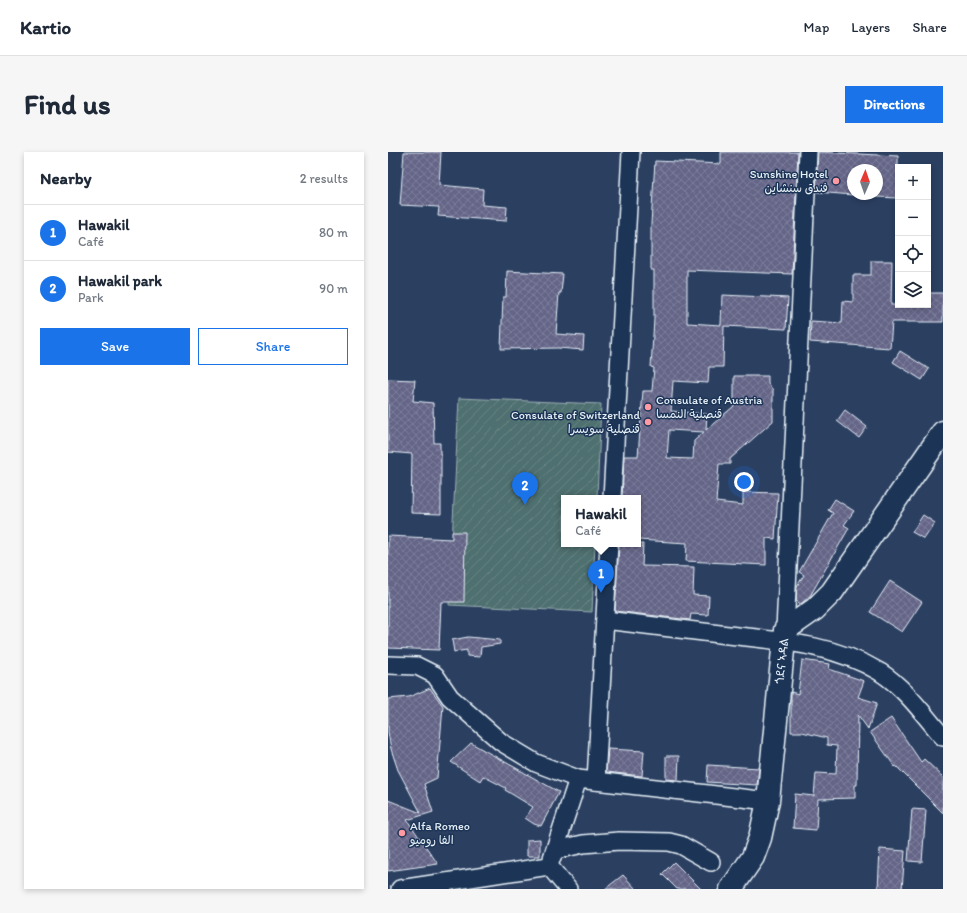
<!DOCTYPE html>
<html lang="en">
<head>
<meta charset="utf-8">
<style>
  :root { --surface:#fff; --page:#f6f6f7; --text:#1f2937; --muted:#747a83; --line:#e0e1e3; --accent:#1a73e8 }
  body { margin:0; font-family:Itim,"Playpen Sans Arabic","Noto Sans Ethiopic",sans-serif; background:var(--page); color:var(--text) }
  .controls { position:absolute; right:12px; top:12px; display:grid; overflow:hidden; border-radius:0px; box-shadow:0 2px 6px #0003 }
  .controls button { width:36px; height:36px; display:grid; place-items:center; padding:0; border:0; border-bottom:1px solid var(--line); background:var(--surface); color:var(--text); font:20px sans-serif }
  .compass { position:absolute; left:459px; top:12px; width:36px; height:36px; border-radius:50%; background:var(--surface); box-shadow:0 2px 6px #0003; rotate:2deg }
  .you { position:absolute; left:356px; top:330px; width:14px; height:14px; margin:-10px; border:3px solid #fff; border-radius:50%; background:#1a73e8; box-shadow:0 0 0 6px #1a73e833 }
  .badge { display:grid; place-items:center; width:26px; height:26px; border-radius:50%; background:var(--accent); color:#fff; font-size:13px; font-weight:700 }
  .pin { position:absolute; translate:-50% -33px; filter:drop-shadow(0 1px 2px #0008) }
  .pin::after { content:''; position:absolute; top:21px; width:14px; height:12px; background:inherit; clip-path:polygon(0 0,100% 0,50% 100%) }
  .popup { position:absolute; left:173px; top:343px; width:80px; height:52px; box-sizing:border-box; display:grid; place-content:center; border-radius:0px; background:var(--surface); filter:drop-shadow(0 1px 3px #0005); font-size:13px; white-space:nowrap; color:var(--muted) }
  .popup b { font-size:15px; color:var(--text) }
  .popup::after { content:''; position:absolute; left:50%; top:100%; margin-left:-8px; border:8px solid transparent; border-top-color:var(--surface) }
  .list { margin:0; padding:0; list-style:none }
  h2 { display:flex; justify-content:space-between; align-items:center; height:52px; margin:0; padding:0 16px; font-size:17px }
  h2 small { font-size:13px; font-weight:400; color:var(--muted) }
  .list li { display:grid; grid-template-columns:26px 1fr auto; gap:12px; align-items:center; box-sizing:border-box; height:56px; padding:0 16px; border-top:1px solid var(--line) }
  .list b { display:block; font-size:15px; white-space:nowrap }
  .list p { margin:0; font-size:13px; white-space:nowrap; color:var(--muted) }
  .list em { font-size:13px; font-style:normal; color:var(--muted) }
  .actions { display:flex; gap:8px; padding:12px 16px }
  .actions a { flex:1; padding:9px 0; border:1px solid var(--accent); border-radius:0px; text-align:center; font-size:14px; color:var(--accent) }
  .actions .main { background:var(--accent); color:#fff }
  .icon { flex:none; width:22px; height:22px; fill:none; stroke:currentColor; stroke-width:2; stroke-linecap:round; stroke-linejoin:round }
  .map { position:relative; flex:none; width:555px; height:737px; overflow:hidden; border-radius:0px }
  header { display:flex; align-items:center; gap:24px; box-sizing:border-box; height:56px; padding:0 20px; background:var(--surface); border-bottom:1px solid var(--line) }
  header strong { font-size:19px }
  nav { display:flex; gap:22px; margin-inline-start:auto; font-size:14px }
  .intro { display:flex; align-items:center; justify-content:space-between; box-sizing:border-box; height:96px; padding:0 24px }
  h1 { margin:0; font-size:28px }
  .button { padding:10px 18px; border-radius:0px; background:var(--accent); color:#fff; font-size:14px; font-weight:700 }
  main { display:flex; gap:24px; padding:0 24px }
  aside { flex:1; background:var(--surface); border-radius:0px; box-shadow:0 2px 6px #0003 }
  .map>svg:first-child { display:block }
  .garden { fill:url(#garden-furrows); stroke:#9cb0b4 }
  .building { fill:url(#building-cross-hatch); stroke:#e8f1f8; fill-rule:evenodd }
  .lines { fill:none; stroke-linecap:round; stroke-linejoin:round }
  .street-casing { stroke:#e8f1f8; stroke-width:20 }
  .secondary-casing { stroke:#e8f1f8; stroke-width:25 }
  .street { stroke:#1d3557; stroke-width:17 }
  .secondary { stroke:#1d3557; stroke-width:22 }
  .poi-dot { fill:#ff9aa2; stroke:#1d3557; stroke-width:1.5 }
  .labels { text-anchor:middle; stroke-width:3; stroke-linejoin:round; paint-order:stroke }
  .poi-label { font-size:12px; fill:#e8f1f8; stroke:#1d3557; text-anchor:end }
  .street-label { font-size:12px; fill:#e8f1f8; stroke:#1d3557 }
</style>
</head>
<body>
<header>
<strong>Kartio</strong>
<nav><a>Map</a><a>Layers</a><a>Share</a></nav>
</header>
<div class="intro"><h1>Find us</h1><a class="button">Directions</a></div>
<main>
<aside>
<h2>Nearby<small>2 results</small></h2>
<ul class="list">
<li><span class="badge">1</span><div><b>Hawakil</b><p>Café</p></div><em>80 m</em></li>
<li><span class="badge">2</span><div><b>Hawakil park</b><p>Park</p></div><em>90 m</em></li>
</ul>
<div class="actions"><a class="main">Save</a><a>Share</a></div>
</aside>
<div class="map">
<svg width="555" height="737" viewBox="0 0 555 737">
  <defs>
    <pattern id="garden-furrows" width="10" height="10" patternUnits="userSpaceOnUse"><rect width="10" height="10" fill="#507070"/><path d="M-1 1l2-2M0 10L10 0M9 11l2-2" fill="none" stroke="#698585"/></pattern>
    <pattern id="building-cross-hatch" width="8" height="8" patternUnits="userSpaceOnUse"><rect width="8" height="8" fill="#656588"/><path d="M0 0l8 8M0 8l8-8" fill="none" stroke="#7b7c9a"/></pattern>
  </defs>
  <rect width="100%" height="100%" fill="#2b3f61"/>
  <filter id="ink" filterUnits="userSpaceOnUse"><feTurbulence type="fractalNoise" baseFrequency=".025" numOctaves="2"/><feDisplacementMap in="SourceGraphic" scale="8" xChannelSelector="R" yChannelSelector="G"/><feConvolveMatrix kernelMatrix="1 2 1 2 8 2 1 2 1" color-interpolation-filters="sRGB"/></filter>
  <g filter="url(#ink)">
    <!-- garden -->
    <path class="garden" d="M71,246L213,252L209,346H176V392H207L204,460L61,453Z"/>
    <!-- building -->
    <g class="building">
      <path d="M16,0H53L51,33L95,37L94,53L119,55L118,69L50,64L51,55L12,53Z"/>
      <path d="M333,0H410L404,122L299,118V171L333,173L334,143L400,146L398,177L336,174L335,215H321L320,231L285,229L283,259L319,262L318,278L346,254V224H380V232L385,238V269L342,307V312H331L328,350L355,353V340L390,341L387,387L378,386V413L298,409L299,391L250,388V346H234L236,304H250L255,239H264L266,216L263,215L266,167V118H263V72L267,9L333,12ZM281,278L316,280L306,289L305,307L279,306Z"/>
      <path d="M430,0L510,4V46L489,45V18H465V43L428,40Z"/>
      <path d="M483,109H504L503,153H540V141H555V170H504L502,196L422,190L423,169L454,171L455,149L465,150V123H483Z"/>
      <path d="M119,119L175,122L173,141H171L168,182L196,184L195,198L170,196L113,197L115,145H118Z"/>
      <path d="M512,199L541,217L534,228L505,210Z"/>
      <path d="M0,227L27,228L25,249L45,251L46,291H52V302H53V362L23,361L24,302L0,300Z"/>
      <path d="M457,258L479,275L471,286L449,269Z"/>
      <path d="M447,347L466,359L456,373L461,376L422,444L413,452L408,449L409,434L416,423L411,420L445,361L440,358Z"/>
      <path d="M535,363L547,371L536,387L524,380Z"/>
      <path d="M64,380H77L76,450H53L51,498L0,496V384L64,387Z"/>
      <path d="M231,392H255L254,414L306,415L305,443L321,444L320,463L303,462L302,468L227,459Z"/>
      <path d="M502,429L534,450L514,480L482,460Z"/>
      <path d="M80,485L112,488V492L93,495L92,505L79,504V498L66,500L64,488Z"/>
      <path d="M414,508L442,512L441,517L476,529L470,545L489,551L480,577L470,563L469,633H467V646L430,647L428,678L405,676L407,642L426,644L428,621L448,622L449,594L439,593V586L414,580H403V540L410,542Z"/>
      <path d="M42,536L55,554L49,626L36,632L45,660L19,668L50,712L0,719V648L33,661L10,618L3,597L0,580V547L21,545Z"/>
      <path d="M503,566L533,610L536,607L555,625V661L508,614L507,615L482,580Z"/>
      <path d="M83,591L171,640L153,674L146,672L137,666L145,655L117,638L118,636L95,624L92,629L63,610Z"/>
      <path d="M220,597L256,599L254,624L218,620Z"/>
      <path d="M278,604H291L290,628L278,627Z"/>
      <path d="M320,613L371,616L369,633L319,630Z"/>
      <path d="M524,657L538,658L534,710L520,709Z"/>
      <path d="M152,687V704H139V688Z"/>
      <path d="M492,697L517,699L514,737H490Z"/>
      <path d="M286,710L313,737H289L274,722Z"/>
      <path d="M235,723L248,737H217Z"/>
    </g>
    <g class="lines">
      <!-- street casing -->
      <g class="street-casing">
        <g id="street">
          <path d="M224,346L243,0"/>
          <path d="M217,468C258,473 299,478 340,483C393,489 446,492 492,520C517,536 536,563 555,585"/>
          <path d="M397,478L420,0"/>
          <path d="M0,513L29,514L47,523L62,545L113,590L148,611L190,627L380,649"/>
          <path d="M208,629L221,392"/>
          <path d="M168,698L195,692L231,689L281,690L293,693L323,710"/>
          <path d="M164,706L190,627"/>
          <path d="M12,737L161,714L180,737"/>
        </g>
      </g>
      <!-- secondary casing -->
      <g class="secondary-casing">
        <path id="secondary" d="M343,737L365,705L372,686L380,649L397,478L427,457L444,440L555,280"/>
      </g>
      <!-- street -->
      <use href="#street" class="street"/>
      <!-- secondary -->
      <use href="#secondary" class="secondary"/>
    </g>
  </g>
  <!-- markers -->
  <g class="poi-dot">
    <circle cx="448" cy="29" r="4"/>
    <circle cx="260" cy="255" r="4"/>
    <circle cx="260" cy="270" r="4"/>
    <circle cx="14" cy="681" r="4"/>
  </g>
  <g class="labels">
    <!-- poi labels -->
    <g class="poi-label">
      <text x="440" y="26">Sunshine Hotel<tspan x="440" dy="14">فندق سنشاين</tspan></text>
      <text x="268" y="252" text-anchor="start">Consulate of Austria<tspan x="268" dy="14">قنصلية النمسا</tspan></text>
      <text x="252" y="267">Consulate of Switzerland<tspan x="252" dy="14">قنصلية سويسرا</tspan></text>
      <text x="22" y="678" text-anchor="start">Alfa Romeo<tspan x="22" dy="14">الفا روميو</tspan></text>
    </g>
    <!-- street labels -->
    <g class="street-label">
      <text transform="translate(394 509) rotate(-84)" y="4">ጎደና ኣዳል</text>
    </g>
  </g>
</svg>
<div class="controls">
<button>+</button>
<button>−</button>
<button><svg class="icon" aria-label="locate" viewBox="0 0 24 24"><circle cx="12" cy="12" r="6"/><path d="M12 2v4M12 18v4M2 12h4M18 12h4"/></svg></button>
<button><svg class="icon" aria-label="layers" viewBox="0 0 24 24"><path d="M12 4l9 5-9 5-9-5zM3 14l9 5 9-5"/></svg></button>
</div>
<svg class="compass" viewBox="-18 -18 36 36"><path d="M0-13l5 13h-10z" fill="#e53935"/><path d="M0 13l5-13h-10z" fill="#747a83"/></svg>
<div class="you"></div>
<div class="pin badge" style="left:213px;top:441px">1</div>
<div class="popup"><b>Hawakil</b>Café</div>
<div class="pin badge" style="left:137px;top:353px">2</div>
</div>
</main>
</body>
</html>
